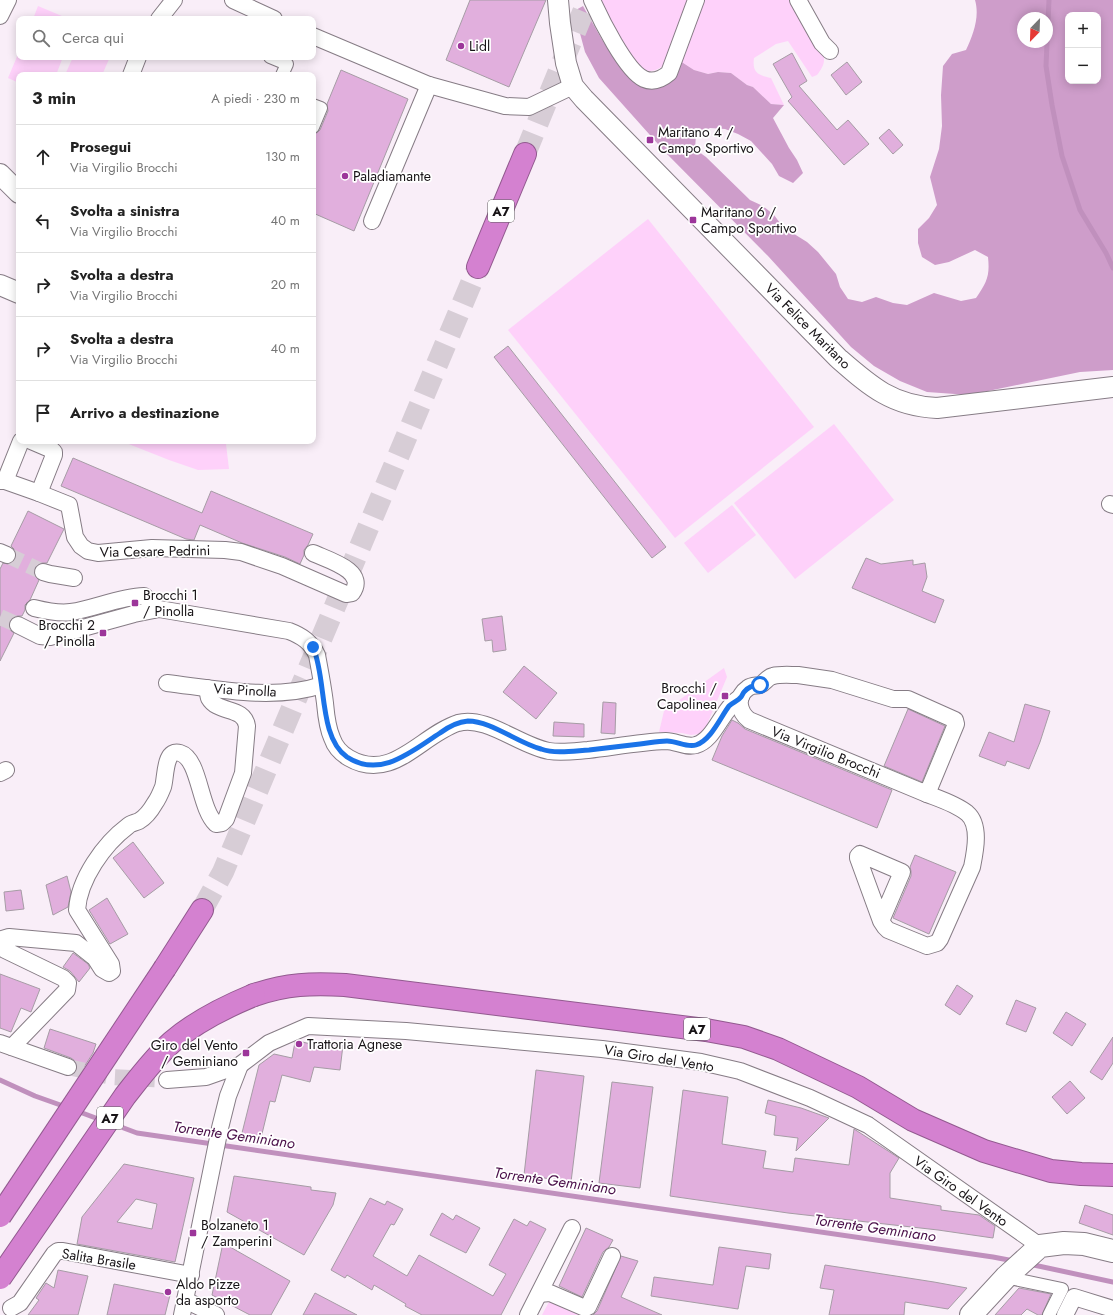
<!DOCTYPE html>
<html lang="it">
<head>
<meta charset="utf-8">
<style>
  :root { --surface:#fff; --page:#f6f6f6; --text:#222; --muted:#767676; --line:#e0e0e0 }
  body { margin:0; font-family:Jost,sans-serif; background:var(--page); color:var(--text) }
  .controls { position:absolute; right:12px; top:12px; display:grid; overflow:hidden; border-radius:8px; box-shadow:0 2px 10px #0003 }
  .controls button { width:36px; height:36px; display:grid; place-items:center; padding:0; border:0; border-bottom:1px solid var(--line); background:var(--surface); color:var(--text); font:20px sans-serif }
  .compass { position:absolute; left:1017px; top:12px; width:36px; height:36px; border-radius:50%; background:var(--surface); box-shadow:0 2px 10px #0003; rotate:203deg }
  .stop { position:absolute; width:12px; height:12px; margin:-9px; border:3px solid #1a73e8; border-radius:50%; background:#fff }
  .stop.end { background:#1a73e8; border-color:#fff; box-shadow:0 1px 4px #0008 }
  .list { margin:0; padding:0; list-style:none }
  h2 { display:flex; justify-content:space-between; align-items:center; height:52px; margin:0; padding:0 16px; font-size:17px }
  h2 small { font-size:13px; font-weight:400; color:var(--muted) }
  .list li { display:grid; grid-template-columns:26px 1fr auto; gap:12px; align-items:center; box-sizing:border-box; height:64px; padding:0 16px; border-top:1px solid var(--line) }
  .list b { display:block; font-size:15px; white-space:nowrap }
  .list p { margin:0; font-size:13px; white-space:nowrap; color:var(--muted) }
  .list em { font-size:13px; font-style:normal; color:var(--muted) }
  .icon { flex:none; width:22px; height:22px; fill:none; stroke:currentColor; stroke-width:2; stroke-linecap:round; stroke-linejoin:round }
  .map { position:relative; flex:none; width:1113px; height:1315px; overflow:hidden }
  .search { position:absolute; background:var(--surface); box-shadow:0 2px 10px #0003; left:16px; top:16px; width:300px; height:44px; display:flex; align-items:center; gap:10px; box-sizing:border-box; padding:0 14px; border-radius:8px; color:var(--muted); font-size:15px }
  .panel { position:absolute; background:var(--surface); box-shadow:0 2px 10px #0003; left:16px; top:72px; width:300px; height:372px; border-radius:8px }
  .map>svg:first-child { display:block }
  .green { fill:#fed1fa }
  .forest { fill:#ce9dca; fill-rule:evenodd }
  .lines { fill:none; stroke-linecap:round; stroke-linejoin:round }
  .stream { stroke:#c090bd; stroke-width:5 }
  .building { fill:#e1afdd; stroke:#a69ca5; fill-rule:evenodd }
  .minor-tunnel { stroke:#d7cdd6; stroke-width:16; stroke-dasharray:16 8; stroke-linecap:butt }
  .motorway-tunnel { stroke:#d7cdd6; stroke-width:22; stroke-dasharray:22 11; stroke-linecap:butt }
  .pedestrian-casing { stroke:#867c85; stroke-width:14 }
  .minor-casing { stroke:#867c85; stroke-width:18 }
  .tertiary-casing { stroke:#867c85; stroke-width:22 }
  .secondary-casing { stroke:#867c85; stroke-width:24 }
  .motorway-casing { stroke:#925a8f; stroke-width:24 }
  .pedestrian { stroke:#fff; stroke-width:12 }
  .minor { stroke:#fff; stroke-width:16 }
  .tertiary { stroke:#fff; stroke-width:20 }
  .secondary { stroke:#fff; stroke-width:22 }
  .motorway { stroke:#d481d0; stroke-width:22 }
  .motorway-bridge-casing { stroke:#925a8f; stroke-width:24; stroke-linecap:butt }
  .motorway-bridge { stroke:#d481d0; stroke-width:22 }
  .route { stroke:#1a73e8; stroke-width:5 }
  .poi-dot { fill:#9c369a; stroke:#fff; stroke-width:1.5 }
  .labels { text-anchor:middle; stroke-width:3.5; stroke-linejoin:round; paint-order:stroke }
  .shield { fill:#fff; stroke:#5d5a5c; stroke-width:1 }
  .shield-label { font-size:13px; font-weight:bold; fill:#171316 }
  .poi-label { font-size:14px; fill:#171316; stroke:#fff; text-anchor:start }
  .street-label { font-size:14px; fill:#171316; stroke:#fff }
  .water-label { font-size:15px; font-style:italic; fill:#4a0f49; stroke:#fff }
</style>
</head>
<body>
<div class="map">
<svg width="1113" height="1315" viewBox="0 0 1113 1315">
  <rect width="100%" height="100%" fill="#f9eef8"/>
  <!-- green -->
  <g class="green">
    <path d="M597,0H690L667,63C653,74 647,73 634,63Z"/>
    <path d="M701,0H793L823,53C826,63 822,68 817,75L812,77L788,41L776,44L754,58C752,73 758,75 771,78L784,105L771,104L753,87L747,85L731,73L718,72L708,74L694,70L680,61Z"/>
    <path d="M38,6L69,19H33Z"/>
    <path d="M19,52V57H63L56,75H19V83L8,78Z"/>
    <path d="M73,57H110L102,75H65Z"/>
    <path d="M648,219L814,427L675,538L508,330Z"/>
    <path d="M834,424L894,500L795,579L734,503Z"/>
    <path d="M121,441H220L226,444L229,469L198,470L169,460Z"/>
    <path d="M732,505L756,535L708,573L684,543Z"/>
    <path d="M724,668L727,677L706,727L699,734L691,735L682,733L659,732L664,711Z"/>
    <path d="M550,1300L580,1315H542Z"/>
  </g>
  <!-- forest -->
  <path class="forest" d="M975,0H1113V370L1080,372L969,395L927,392L900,381L874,366L851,347L768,256L666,153L599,78L585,52L574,11L583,6C595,27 620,75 640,86C646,89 656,89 661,87C673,82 676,72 680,61L694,70L708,74L718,72L731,73L747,85L753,87L771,104L784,105L773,118L789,148L797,160L803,173L793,183L779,176L772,164L751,141L738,134L725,129L710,128L696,135L695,149L706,157L750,200L763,206L774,215L783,227L807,242L818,252L836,274L840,287L848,299L862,302L876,297L893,303L907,305L934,293L961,301L976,298C987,282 990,276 988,257L975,250L949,262L935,265L922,257L918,243V229L929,218L937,205L930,177L939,149L942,126L941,95L943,66L952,54L966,50C973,35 980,17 975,0ZM1068,15H1098V81H1068ZM1023,18H1047V42H1023Z"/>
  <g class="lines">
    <!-- stream -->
    <g class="stream">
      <path d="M1049,0L1046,66L1052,105L1062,156L1080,210L1106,253L1113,268"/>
      <path d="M0,1080L35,1096L66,1107"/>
      <path d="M77,1111L101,1120"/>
      <path d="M113,1124L137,1133L993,1257L1014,1261"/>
      <path d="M1029,1264L1113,1282"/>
    </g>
  </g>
  <!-- building -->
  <g class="building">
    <path d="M470,0H546L509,87L446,60Z"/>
    <path d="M792,53L807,81L799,86L837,130L848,120L869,144L844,165L788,101L792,97L773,64Z"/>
    <path d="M847,62L862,82L846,95L831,75Z"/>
    <path d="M341,70L408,99L354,231L313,213V139L315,134L320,130L328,111L327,104Z"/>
    <path d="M889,129L903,145L893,154L879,138Z"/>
    <path d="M508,346L666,547L652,558L494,357Z"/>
    <path d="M73,458L202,513L211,491L313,534L308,545L304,550V555L300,564L285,557L242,543L200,525L194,540L186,539L61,486Z"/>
    <path d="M28,511L64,529L47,563H40L36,565L34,569V575L39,580L30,600L25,605V610L22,616H18L13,617L9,621V625L10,630L14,633L0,661V569L3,563L8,564L12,563L16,559V554L14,549L11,546Z"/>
    <path d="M866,558L881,564L913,560V565L925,563L927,577L922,591L944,600L935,623L852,588Z"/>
    <path d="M502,616L506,650L493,652L492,640L485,641L482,619Z"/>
    <path d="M524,666L557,693L536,719L503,692Z"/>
    <path d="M603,702L616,703L615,734L601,733Z"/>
    <path d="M1025,704L1050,711L1040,742L1029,769L1007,761L1005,766L979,756L989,732L1014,742Z"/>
    <path d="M908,709L945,726L922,782L884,766Z"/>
    <path d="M732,720L738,723L745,729L892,790L877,828L712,760L722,736Z"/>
    <path d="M554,722L584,724V737L553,736Z"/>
    <path d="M133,842L164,883L144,898L113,858Z"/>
    <path d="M915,855L956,872L929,934L893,918L911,876V871L910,867Z"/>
    <path d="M67,876L71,892L68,907L53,915L46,885Z"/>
    <path d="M21,890L24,909L6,911L4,892Z"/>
    <path d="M107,898L128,934L110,944L89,910Z"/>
    <path d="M73,953L88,964L90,968L79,982L70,971L63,967Z"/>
    <path d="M0,974L40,989L31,1012L21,1008L11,1032L0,1028Z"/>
    <path d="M957,985L973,996L960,1015L945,1005Z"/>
    <path d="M1016,1000L1036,1008L1026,1032L1006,1024Z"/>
    <path d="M1066,1012L1086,1024L1072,1046L1053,1033Z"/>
    <path d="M50,1029L96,1044L93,1053L84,1067L77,1065L75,1061L71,1058L44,1048Z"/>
    <path d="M1113,1037V1063L1102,1080L1090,1072Z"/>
    <path d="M298,1041L328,1048V1043L343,1045L340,1070L314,1067L310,1082L282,1075L275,1102L270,1101L260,1142L241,1137L259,1065L274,1054L292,1058L295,1042Z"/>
    <path d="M536,1070L584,1076L571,1182L524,1175Z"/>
    <path d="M1070,1081L1085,1098L1067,1114L1052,1097Z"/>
    <path d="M612,1082L653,1087L640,1188L599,1183Z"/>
    <path d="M683,1090L728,1097L722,1144L766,1151L763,1168L793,1172L795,1158L849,1165L854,1129L899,1158L890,1173V1198L941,1206V1210L979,1215L995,1226L993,1238L938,1230L788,1213L670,1196Z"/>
    <path d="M768,1100L801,1108L829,1118L796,1151L798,1138L774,1135L776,1116L765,1113Z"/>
    <path d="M124,1164L194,1178L175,1262L77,1244L82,1217ZM136,1199L157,1204L152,1229L117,1222Z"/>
    <path d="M234,1176L311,1187V1190L336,1193L333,1205L304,1255L227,1212Z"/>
    <path d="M370,1198L385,1205L387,1201L403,1209L394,1225L391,1224L373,1256L407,1276L419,1255L493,1296L506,1274L489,1265L514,1219L527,1226L530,1221L546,1229L501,1315H422L405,1306L406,1304L374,1285L372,1290L347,1275L345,1278L331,1270Z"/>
    <path d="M1085,1205L1113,1215V1235L1079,1223Z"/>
    <path d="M442,1213L453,1220L456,1215L480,1228L466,1253L430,1235Z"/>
    <path d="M586,1228L613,1240L609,1247L603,1252L582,1297L559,1286Z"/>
    <path d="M223,1243L290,1281L271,1315H250L212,1295Z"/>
    <path d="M719,1247L771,1254L769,1269L746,1266L738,1309L651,1296L654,1277L713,1285Z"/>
    <path d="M621,1256L638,1261L621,1297L662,1315H593L597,1311Z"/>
    <path d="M825,1265L934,1282L967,1288L948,1309L905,1302L904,1315H829L834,1290L820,1288Z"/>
    <path d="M58,1270L88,1276L78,1315H28L39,1300L36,1298L46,1283L54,1288Z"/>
    <path d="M114,1284L170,1295L165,1315H107Z"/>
    <path d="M1019,1288L1051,1294L1042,1315H1038L1027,1309L1021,1315H995Z"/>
    <path d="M315,1293L357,1315H303Z"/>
  </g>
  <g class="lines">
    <!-- minor-tunnel -->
    <g class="minor-tunnel">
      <path d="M7,555L43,572"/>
      <path d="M0,617L18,625"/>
      <path d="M68,1067L112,1077L167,1080"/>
    </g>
    <!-- motorway-tunnel -->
    <g class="motorway-tunnel">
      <path d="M525,154L588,0"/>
      <path d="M202,910L223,872L478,267"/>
    </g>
    <!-- pedestrian casing -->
    <g class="pedestrian-casing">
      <g id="pedestrian">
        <path d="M270,57L287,64L282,75"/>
        <path d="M313,105L321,108L313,127"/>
        <path d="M1005,1277L1062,1289L1049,1315"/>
      </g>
    </g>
    <!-- minor casing -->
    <g class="minor-casing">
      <g id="minor">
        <path d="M233,0L274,19"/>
        <path d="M592,0C600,18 626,71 644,79C653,83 662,79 669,73L696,0"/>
        <path d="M798,0L822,43L830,51"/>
        <path d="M0,16L8,0"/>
        <path d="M159,19L174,0"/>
        <path d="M313,36L429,85L505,106L529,107L573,86"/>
        <path d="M131,75L138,57"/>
        <path d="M372,221L429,85"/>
        <path d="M31,441L52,450L54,452V455L39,493"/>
        <path d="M0,481H5L39,493L69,505L75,537L81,546L88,551L98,553L152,548L225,550L241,552L282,566L346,594L352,593C368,571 328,560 313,553"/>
        <path d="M5,481L21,441"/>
        <path d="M1110,504L1113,505"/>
        <path d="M0,552L7,555"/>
        <path d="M43,572L50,574L74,578"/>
        <path d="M34,608C46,611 59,614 71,612C96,608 119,597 144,596L150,601L153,610"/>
        <path d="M18,625L40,636L50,637L134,614L159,609L289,631C302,636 311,642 317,655C320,671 323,687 325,703C326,714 327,727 332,738C335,747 342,754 349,758C392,783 421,735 458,723C486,715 520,746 549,751C562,753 575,751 588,750C614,747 640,742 666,741C676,741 686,748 696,745C715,740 722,708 741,697"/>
        <path d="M798,675L832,680L893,699H908L955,720L956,724L927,794L749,720C739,712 735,697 748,688C752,685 756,686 760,685C765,683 767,677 773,676C780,674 790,675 798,675Z"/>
        <path d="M167,683C217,689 274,701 322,685"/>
        <path d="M0,773L6,770"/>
        <path d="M881,921L858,858V856L860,854L902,872L881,921L885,927L888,930L927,946L937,943L940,939L972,867C975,852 981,825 967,813C956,804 940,799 927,794"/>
        <path d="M0,1043L68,1067"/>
        <path d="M12,1047L67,990L68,983L63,978L5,950L1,944L2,939L9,937L76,943L95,958L102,969L109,973L112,971L111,964L77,910C79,879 104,844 128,826C131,823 135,823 139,821C146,817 151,810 155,803C158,799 161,792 163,787C166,778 164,748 180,753C200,759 199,808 216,824L222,823L226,819L243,773L247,726C244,706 218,714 209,698C208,695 208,691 207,688"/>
        <path d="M167,1080L206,1077L240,1065L269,1043L308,1026L406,1031L602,1049L701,1062L740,1071L810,1098L868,1125L1040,1246"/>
        <path d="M539,1294L550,1293L585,1308L588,1307L612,1256"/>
        <path d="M185,1300L216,1315"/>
        <path d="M11,1308L20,1303L54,1254L58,1251H63L191,1275"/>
        <path d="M182,1315L220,1128L228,1096L240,1065"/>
        <path d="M528,1315L572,1228"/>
        <path d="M1065,1315L1074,1297L1113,1309"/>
      </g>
    </g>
    <!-- tertiary casing -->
    <g class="tertiary-casing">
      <g id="tertiary">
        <path d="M558,0L560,23L566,63L573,86L584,99L838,358C870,386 892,406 937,408L1113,387"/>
        <path d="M0,174L19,193"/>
        <path d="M0,285L19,293"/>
      </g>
    </g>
    <!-- secondary casing -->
    <g class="secondary-casing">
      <path id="secondary" d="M971,1315L1006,1277L1040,1246L1064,1243L1084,1244L1113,1251"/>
    </g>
    <!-- motorway casing -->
    <g class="motorway-casing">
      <g id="motorway">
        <path d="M478,267L525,154"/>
        <path d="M165,968L202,910"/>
        <path d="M254,995C287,984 311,983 345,985L706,1030L744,1037L778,1049L858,1087L913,1120L984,1151L1051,1171L1081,1174L1113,1175"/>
      </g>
    </g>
    <!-- pedestrian -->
    <use href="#pedestrian" class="pedestrian"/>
    <!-- minor -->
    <use href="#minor" class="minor"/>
    <!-- tertiary -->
    <use href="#tertiary" class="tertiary"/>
    <!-- secondary -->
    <use href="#secondary" class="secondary"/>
    <!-- motorway -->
    <use href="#motorway" class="motorway"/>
    <!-- motorway-bridge casing -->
    <g class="motorway-bridge-casing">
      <g id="motorway-bridge">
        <path d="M0,1216L165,968"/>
        <path d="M0,1278L125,1096C140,1077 154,1058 172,1042C196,1021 225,1007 254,995"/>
      </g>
    </g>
    <!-- motorway-bridge -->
    <use href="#motorway-bridge" class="motorway-bridge"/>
  </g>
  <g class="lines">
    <!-- route -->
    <path class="route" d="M313,647C327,679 318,737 347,757C381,779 412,751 440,733C448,727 457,722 468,721C491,721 518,743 541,749C556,754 573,751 589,750C606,748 623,746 640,744C649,743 658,741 667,741C677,741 687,748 696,745C711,740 720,718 729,706C733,702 738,701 741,697C742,696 743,693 744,692C748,687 754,685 760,685"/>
  </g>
  <!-- markers -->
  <g class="poi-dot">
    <circle cx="461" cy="46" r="4"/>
    <rect x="646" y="136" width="8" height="8" rx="2"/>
    <circle cx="345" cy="176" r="4"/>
    <rect x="689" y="216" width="8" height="8" rx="2"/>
    <rect x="131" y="599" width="8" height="8" rx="2"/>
    <rect x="99" y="629" width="8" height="8" rx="2"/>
    <rect x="721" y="692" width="8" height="8" rx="2"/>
    <circle cx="299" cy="1044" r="4"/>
    <rect x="242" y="1049" width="8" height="8" rx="2"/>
    <rect x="189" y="1229" width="8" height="8" rx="2"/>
    <circle cx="168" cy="1292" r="4"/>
  </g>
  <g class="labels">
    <!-- shield labels -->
    <g class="shield">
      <rect x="488" y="200" width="26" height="22" rx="3"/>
      <rect x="684" y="1018" width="26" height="22" rx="3"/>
      <rect x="97" y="1107" width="26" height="22" rx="3"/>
    </g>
    <g class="shield-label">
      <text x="501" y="216">A7</text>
      <text x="697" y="1034">A7</text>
      <text x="110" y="1123">A7</text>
    </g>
    <!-- poi labels -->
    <g class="poi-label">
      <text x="469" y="51">Lidl</text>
      <text x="658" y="137">Maritano 4 /<tspan x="658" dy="16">Campo Sportivo</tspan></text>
      <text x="353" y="181">Paladiamante</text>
      <text x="701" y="217">Maritano 6 /<tspan x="701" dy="16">Campo Sportivo</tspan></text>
      <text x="143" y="600">Brocchi 1<tspan x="143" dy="16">/ Pinolla</tspan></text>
      <text x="95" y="630" text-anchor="end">Brocchi 2<tspan x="95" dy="16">/ Pinolla</tspan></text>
      <text x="717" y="693" text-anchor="end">Brocchi /<tspan x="717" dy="16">Capolinea</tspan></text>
      <text x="307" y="1049">Trattoria Agnese</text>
      <text x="238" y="1050" text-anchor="end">Giro del Vento<tspan x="238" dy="16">/ Geminiano</tspan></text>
      <text x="201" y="1230">Bolzaneto 1<tspan x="201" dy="16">/ Zamperini</tspan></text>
      <text x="176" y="1289">Aldo Pizze<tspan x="176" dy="16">da asporto</tspan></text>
    </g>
    <!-- street labels -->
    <g class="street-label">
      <text transform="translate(808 326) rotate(45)" y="5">Via Felice Maritano</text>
      <text transform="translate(155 551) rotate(-1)" y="5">Via Cesare Pedrini</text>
      <text transform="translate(245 690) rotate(3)" y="5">Via Pinolla</text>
      <text transform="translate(826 752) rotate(22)" y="5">Via Virgilio Brocchi</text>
      <text transform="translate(659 1058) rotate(9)" y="5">Via Giro del Vento</text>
      <text transform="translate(961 1191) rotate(35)" y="5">Via Giro del Vento</text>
      <text transform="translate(99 1259) rotate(9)" y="5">Salita Brasile</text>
    </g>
    <!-- water labels -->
    <g class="water-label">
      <text transform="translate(234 1135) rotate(8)" y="5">Torrente Geminiano</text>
      <text transform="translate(555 1181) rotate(8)" y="5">Torrente Geminiano</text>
      <text transform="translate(875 1228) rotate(8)" y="5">Torrente Geminiano</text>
    </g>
  </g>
</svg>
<div class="controls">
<button>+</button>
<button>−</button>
</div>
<svg class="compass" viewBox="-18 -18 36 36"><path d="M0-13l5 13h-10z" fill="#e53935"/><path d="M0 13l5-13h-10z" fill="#767676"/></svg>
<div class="stop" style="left:760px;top:685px"></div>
<div class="stop end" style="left:313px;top:647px"></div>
<div class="search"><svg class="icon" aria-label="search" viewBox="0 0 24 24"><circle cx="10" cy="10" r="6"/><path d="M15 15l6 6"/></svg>Cerca qui</div>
<section class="panel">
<h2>3 min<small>A piedi · 230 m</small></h2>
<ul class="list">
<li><svg class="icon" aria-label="ahead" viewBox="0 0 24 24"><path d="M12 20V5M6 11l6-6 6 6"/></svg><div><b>Prosegui</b><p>Via Virgilio Brocchi</p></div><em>130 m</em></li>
<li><svg class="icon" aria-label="left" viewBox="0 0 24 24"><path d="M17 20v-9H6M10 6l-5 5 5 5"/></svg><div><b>Svolta a sinistra</b><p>Via Virgilio Brocchi</p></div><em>40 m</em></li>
<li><svg class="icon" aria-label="right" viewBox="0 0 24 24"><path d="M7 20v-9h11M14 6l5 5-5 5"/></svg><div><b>Svolta a destra</b><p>Via Virgilio Brocchi</p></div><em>20 m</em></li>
<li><svg class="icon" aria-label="right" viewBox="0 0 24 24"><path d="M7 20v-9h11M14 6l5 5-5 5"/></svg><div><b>Svolta a destra</b><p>Via Virgilio Brocchi</p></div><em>40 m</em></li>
<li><svg class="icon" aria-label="arrive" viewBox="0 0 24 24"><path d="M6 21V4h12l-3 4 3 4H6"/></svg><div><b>Arrivo a destinazione</b></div></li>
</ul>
</section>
</div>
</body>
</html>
